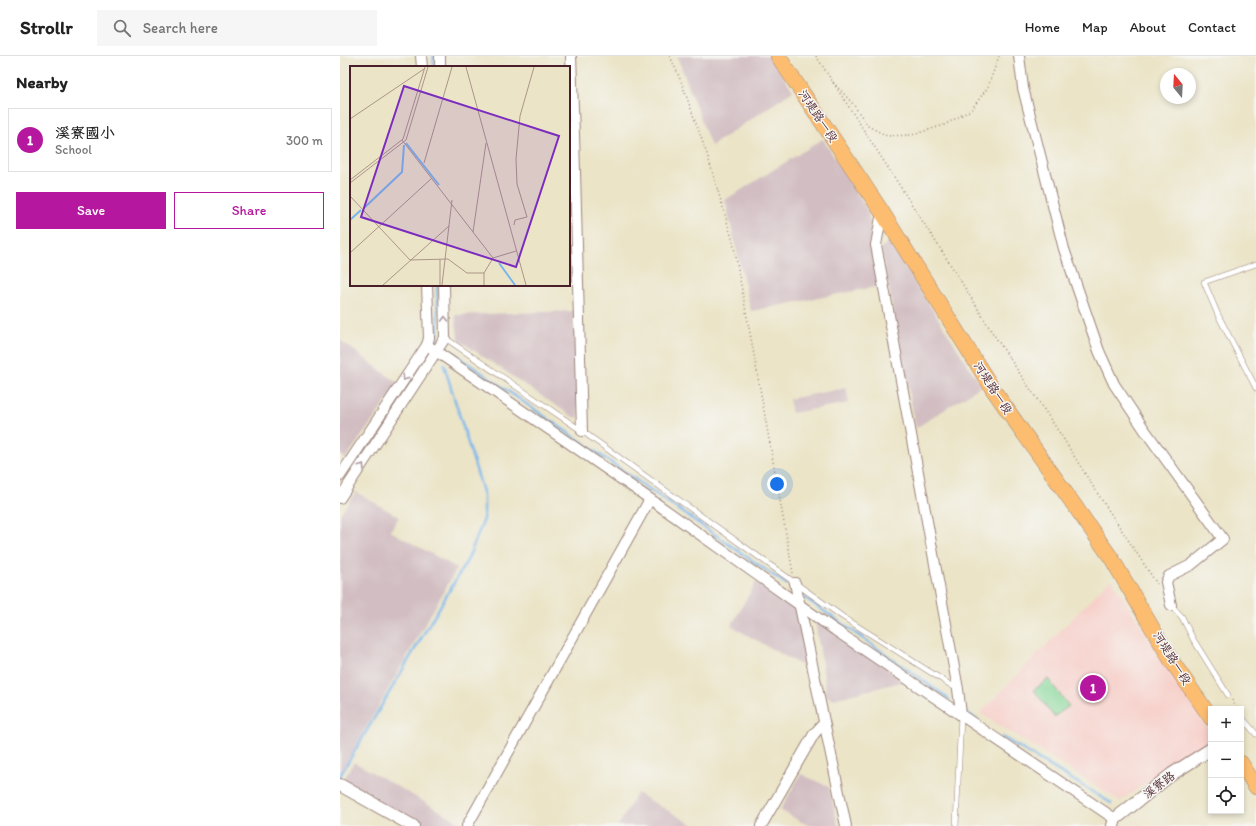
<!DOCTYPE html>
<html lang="en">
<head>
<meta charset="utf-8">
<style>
  :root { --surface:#fff; --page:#f6f6f6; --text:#222; --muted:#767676; --line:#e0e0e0; --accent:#b5179e }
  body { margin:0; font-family:Itim,"LXGW WenKai TC",sans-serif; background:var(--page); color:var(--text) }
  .controls { position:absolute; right:12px; bottom:12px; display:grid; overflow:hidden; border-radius:0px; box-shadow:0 2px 6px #0003 }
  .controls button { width:36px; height:36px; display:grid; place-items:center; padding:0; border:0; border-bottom:1px solid var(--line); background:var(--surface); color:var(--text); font:20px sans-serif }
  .compass { position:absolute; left:820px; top:12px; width:36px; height:36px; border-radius:50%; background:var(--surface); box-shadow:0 2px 6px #0003; rotate:342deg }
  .you { position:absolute; left:437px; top:428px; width:14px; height:14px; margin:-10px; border:3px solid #fff; border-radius:50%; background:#1a73e8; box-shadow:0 0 0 6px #1a73e833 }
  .badge { display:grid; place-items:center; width:26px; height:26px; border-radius:50%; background:var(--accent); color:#fff; font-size:13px; font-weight:700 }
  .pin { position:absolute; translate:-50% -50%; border:2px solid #fff; box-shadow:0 1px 4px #0006 }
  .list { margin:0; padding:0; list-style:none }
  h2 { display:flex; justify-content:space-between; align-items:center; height:52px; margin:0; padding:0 16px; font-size:17px }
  h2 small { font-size:13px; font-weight:400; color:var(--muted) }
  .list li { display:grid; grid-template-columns:26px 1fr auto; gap:12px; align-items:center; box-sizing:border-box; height:64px; margin:0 8px 8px; padding:0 8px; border:1px solid var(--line); border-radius:0px }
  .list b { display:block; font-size:15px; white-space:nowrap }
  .list p { margin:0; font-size:13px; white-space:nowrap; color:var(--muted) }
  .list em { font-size:13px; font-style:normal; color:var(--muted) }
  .actions { display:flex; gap:8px; padding:12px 16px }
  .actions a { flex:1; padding:9px 0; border:1px solid var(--accent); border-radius:0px; text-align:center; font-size:14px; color:var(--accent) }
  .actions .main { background:var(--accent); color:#fff }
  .icon { flex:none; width:22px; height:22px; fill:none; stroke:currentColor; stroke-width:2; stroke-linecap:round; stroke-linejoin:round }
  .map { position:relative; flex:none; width:916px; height:770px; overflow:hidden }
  header { display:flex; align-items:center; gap:24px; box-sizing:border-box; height:56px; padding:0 20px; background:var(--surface); border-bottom:1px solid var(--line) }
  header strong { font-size:19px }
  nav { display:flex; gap:22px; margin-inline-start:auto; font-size:14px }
  .search { width:280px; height:36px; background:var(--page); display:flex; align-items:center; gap:10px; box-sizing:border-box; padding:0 14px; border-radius:0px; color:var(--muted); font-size:15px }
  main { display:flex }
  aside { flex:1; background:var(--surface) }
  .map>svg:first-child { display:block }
  .built { fill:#f7d0ca }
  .industrial { fill:#d2bec2 }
  .green { fill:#85d798; stroke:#687b62 }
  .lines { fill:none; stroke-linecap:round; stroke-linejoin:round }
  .stream { stroke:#79b6eb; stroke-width:2.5 }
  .service-casing { stroke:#9a8279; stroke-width:6 }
  .minor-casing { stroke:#9a8279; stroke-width:12 }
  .tertiary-casing { stroke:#9a8279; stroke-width:14 }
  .primary-casing { stroke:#9a8279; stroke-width:16 }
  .path { stroke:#9a8279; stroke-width:1.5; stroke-dasharray:1 3; stroke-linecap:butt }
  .service { stroke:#fff; stroke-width:5 }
  .minor { stroke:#fff; stroke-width:10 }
  .tertiary { stroke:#fff; stroke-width:12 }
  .primary { stroke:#fcbd6f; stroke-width:15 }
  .oneway { stroke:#ae9aa0 }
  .labels { text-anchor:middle; stroke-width:3; stroke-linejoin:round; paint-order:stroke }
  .street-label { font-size:12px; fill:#4a1f2b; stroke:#f6f6f2 }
  .inset-river { fill:none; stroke:#79b6eb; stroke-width:2 }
  .inset-road { fill:none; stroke:#ab9589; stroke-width:1 }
  .view { fill:#7b2cbf; fill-opacity:0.15; stroke:#7b2cbf; stroke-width:2 }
  .inset-edge { fill:none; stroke:#4a1f2b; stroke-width:2 }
</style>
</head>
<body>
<header>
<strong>Strollr</strong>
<div class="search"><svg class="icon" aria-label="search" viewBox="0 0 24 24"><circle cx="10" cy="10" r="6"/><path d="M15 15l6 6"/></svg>Search here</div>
<nav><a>Home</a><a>Map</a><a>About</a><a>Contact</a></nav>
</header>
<main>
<aside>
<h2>Nearby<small></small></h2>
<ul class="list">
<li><span class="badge">1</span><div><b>溪寮國小</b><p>School</p></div><em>300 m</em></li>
</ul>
<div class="actions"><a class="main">Save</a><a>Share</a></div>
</aside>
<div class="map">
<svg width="916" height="770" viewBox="0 0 916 770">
  <rect width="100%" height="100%" fill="#f6f6f2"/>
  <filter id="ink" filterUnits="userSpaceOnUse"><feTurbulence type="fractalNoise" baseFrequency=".025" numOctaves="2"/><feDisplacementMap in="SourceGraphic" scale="8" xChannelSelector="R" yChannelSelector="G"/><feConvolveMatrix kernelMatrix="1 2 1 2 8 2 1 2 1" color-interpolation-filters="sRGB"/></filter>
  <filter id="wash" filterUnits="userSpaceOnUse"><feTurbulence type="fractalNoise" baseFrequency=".012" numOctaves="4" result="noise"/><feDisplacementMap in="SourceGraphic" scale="16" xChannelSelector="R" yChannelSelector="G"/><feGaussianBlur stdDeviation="0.9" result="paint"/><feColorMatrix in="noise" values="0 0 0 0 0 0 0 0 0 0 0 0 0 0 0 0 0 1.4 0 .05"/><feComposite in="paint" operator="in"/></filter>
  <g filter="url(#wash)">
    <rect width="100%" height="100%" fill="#ebe4c7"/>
    <!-- built -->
    <path class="built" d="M771,523L871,678V683L780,745L640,657Z"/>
    <!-- industrial -->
    <g class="industrial">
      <path d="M337,0H430L453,35L371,90Z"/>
      <path d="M483,83L528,155L540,230L411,255L385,144Z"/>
      <path d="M549,185L641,330L576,372L541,192Z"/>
      <path d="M229,186H232L233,224L229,225Z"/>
      <path d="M234,255L239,362L233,361L120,285L118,281L115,259Z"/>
      <path d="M0,284L59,328L5,403L0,398Z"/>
      <path d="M506,332L509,347L452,357L449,343Z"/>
      <path d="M16,436L59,461L50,475L117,512L0,718V458Z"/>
      <path d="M416,526L457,551L468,613L391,570Z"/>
      <path d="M475,563L565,625L494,643L487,640Z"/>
      <path d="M14,706L123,768L122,770H80L2,726Z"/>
      <path d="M461,718L489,731L498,770H469L440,754Z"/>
      <path d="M297,737L355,770H278Z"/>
    </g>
    <!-- green -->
    <path class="green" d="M708,623L729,650L714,661L694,634Z"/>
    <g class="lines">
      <!-- stream -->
      <g class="stream">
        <path d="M93,0L94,11"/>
        <path d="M97,229L98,286"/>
        <path d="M113,297L446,528"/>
        <path d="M464,541L609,643"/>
        <path d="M624,654L639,666"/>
        <path d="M662,681L771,747"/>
        <path d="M0,720L128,503L144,463V439L104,309"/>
      </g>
    </g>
  </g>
  <g filter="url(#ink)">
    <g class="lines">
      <!-- service casing -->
      <g class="service-casing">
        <g id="service">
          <path d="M916,208L864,226L878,259L916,332"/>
          <path d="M105,282L242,375L503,561L617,633"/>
          <path d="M831,549L842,561L853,583L888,639"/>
          <path d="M904,664L916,678"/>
          <path d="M616,770L621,659"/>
        </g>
      </g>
      <!-- minor casing -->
      <g class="minor-casing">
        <g id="minor">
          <path d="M81,0L82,11"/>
          <path d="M100,0V11"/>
          <path d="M231,0L234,79L242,375"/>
          <path d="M679,0L683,32L724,193L759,295L774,328L804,373L883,483L851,509L829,520L826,526L831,549"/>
          <path d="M542,156L536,189L618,633L621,658"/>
          <path d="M87,289L310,443L495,574L775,763"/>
          <path d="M0,420L87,289L89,282L87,229"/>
          <path d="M0,442L105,282L104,229"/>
          <path d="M455,527L506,770"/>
          <path d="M127,770L310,443"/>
          <path d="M421,770L474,678L484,667"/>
        </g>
      </g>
      <!-- tertiary casing -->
      <g class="tertiary-casing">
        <g id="tertiary">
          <path d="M0,729L73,770"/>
          <path d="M773,770L775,763L832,718L871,693"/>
        </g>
      </g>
      <!-- primary casing -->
      <g class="primary-casing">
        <g id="primary">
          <path d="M438,0L542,156L654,335L772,503L831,604L871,662"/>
          <path d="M901,707L916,731"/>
        </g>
      </g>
      <!-- path -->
      <g class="path">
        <path d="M330,0L341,25L368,101L393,186L412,288L453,517"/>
        <path d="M476,0L614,214L652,276L721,379L754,432L817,528"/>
        <path d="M493,26L513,48L528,70L547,80L572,79L604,69L631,54L648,31L659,0"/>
        <path d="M892,644L897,653"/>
      </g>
      <!-- service -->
      <use href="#service" class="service"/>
      <!-- minor -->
      <use href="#minor" class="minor"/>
      <!-- tertiary -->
      <use href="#tertiary" class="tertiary"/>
      <!-- primary -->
      <use href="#primary" class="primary"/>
    </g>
    <!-- one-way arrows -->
    <defs><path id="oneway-chevron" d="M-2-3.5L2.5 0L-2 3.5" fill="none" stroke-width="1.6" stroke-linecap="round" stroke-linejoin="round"/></defs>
    <g class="oneway">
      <use href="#oneway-chevron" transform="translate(105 263) rotate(-91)"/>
      <use href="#oneway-chevron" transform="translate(65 322) rotate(124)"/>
      <use href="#oneway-chevron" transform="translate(22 410) rotate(-56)"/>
    </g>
  </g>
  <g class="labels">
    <!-- street labels -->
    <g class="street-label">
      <text transform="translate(478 60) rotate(56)" y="4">河堤路一段</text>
      <text transform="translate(653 332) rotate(57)" y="4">河堤路一段</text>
      <text transform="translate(832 602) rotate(58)" y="4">河堤路一段</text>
      <text transform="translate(819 729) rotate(-37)" y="4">溪寮路</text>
    </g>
  </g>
  <!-- overview -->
  <g transform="translate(10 10)">
    <rect width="220" height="220" fill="#ebe4c7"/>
    <path class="inset-river" d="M56,77L89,119M14,142L52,106L54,79M0,154L11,144M149,197L165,219"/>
    <path class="inset-road" d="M116,1L176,219M0,53L74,3M52,74L143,192M74,97L102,1M0,114L53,73L75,1M0,117L56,74L78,1M0,130L60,194L98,193L117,207H134M164,159L165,154L177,151L167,118L166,93L170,50L184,1M123,166L136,77M0,187L82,112M33,219L99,160M90,219V193M92,219L102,134M134,219V207L143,192L166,185"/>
    <path class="view" d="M54,20L209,70L166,201L11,151Z"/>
    <rect width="220" height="220" class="inset-edge"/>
  </g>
</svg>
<div class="controls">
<button>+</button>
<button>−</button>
<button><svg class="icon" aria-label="locate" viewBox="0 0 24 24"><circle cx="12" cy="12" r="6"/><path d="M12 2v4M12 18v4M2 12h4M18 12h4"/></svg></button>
</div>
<svg class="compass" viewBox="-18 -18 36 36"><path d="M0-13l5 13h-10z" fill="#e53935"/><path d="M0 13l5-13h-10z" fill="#767676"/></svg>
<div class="you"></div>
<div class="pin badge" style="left:753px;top:632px">1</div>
</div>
</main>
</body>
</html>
